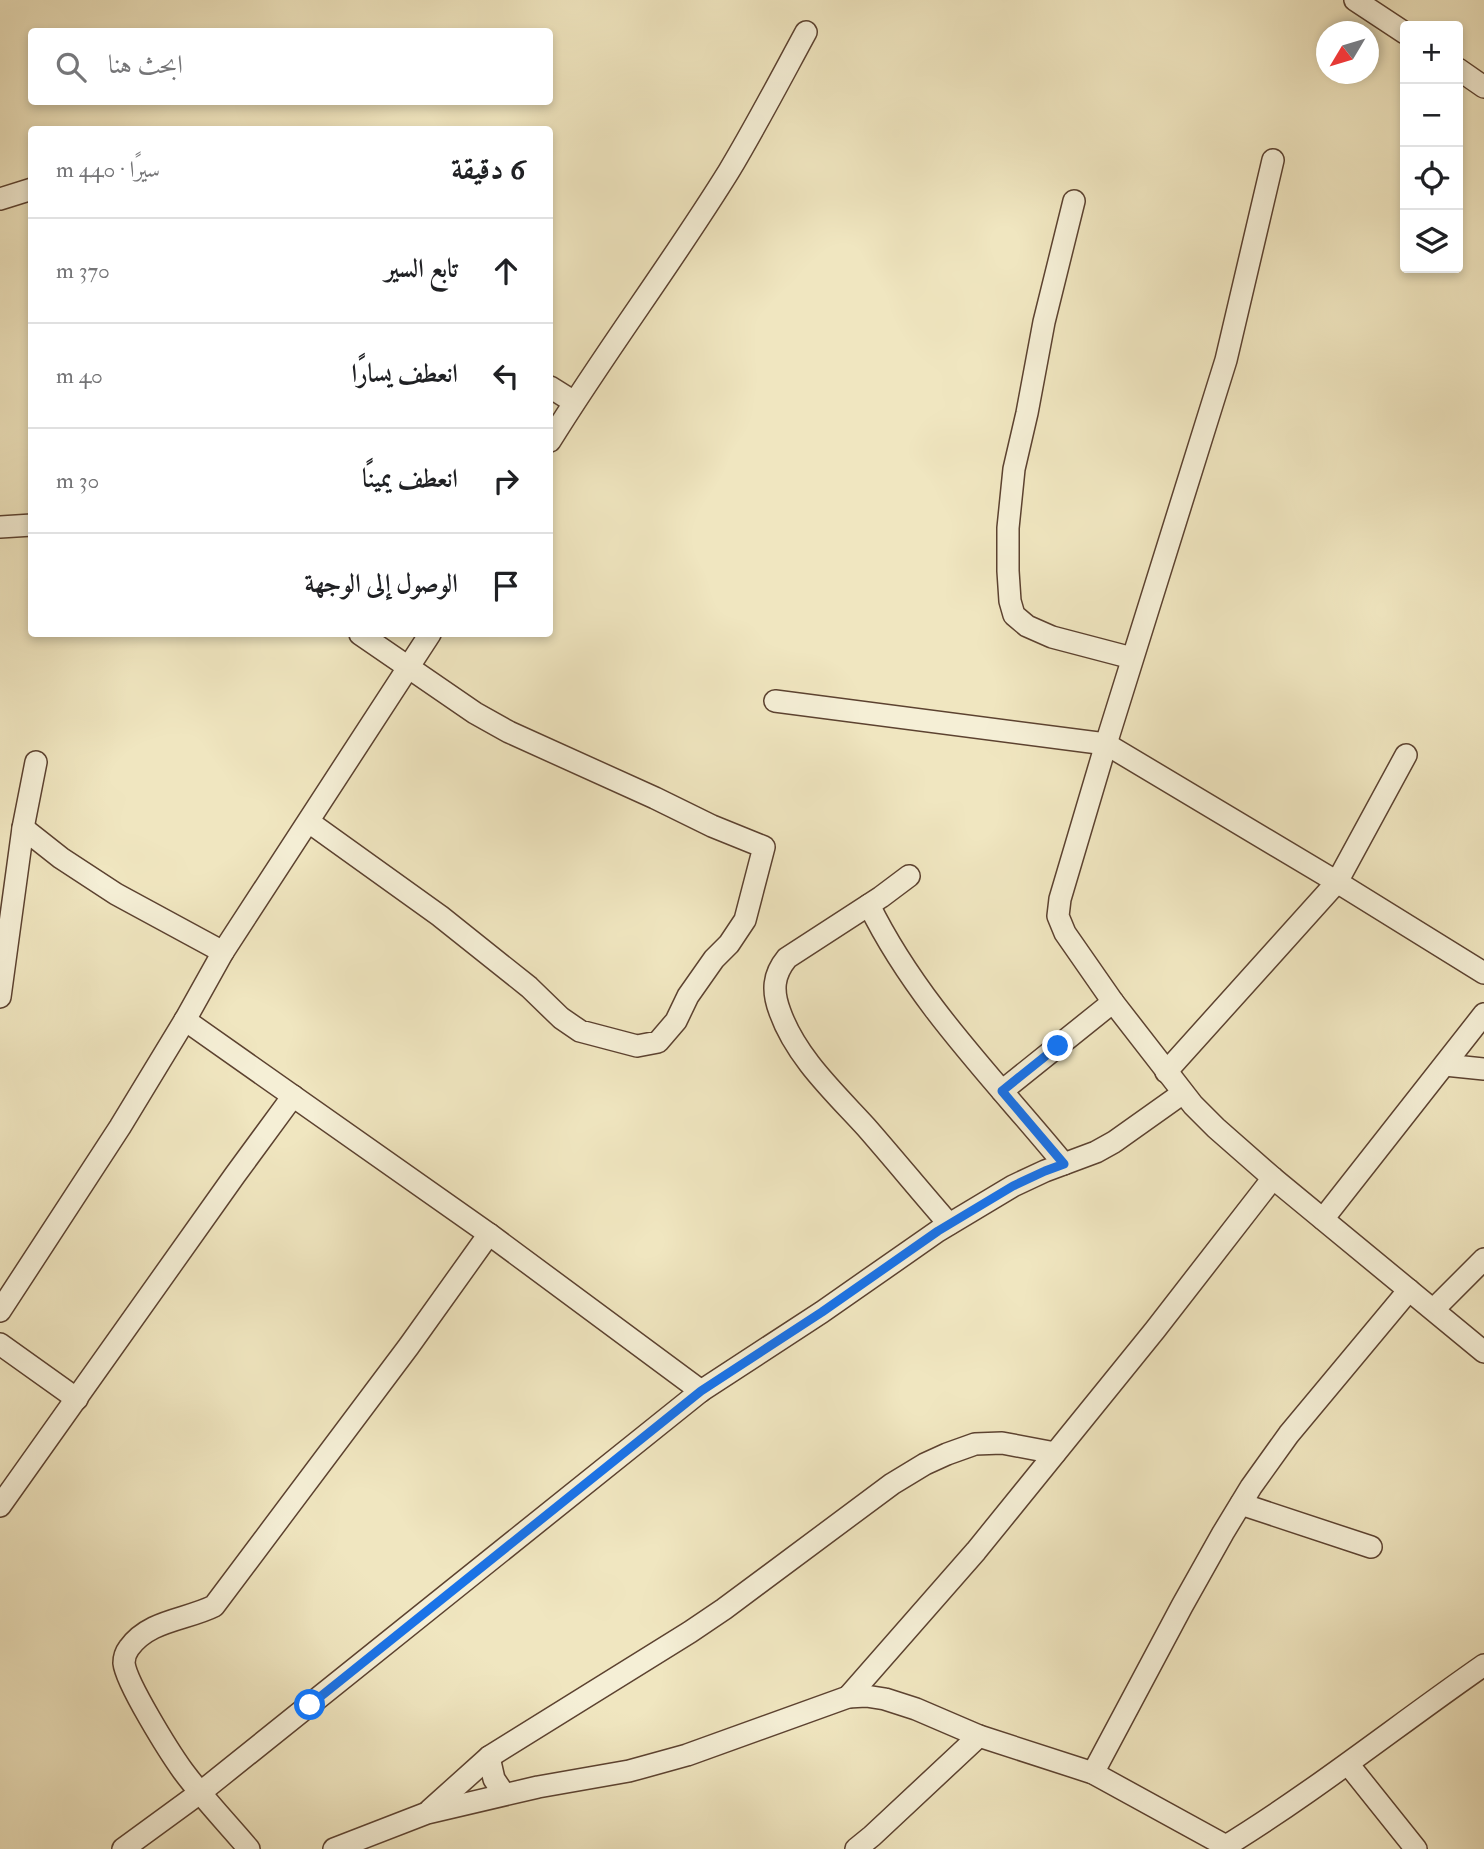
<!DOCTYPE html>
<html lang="ar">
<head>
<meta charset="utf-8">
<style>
  :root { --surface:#fff; --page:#f2f2f2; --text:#202124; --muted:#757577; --line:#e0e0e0 }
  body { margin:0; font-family:"IM FELL Double Pica",Amiri,serif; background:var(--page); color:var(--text); direction:rtl }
  .controls { position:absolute; right:21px; top:21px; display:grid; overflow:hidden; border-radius:7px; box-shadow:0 4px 10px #0003 }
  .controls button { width:63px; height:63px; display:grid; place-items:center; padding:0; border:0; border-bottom:2px solid var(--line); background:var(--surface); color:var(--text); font:35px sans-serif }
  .compass { position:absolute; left:1316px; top:21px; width:63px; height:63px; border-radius:50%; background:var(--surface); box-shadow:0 4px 10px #0003; rotate:232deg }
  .stop { position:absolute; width:21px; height:21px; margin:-16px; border:5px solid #1a73e8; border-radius:50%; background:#fff }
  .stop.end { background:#1a73e8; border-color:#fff; box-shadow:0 2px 7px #0008 }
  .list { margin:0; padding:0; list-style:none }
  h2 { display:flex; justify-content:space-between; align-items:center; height:91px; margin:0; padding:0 28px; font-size:30px }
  h2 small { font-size:23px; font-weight:400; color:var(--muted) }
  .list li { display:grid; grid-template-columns:46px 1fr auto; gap:21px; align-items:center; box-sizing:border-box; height:105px; padding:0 28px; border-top:2px solid var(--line) }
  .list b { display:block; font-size:26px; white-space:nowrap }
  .list em { font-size:23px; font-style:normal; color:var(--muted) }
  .icon { flex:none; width:38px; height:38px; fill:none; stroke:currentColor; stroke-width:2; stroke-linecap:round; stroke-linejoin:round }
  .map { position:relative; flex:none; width:1484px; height:1849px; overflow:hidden; direction:ltr }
  .search { position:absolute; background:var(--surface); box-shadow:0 4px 10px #0003; left:28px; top:28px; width:525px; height:77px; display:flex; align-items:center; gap:18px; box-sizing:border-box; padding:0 24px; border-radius:7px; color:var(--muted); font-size:26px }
  .panel { position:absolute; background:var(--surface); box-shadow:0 4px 10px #0003; left:28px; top:126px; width:525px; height:511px; border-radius:7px; direction:rtl }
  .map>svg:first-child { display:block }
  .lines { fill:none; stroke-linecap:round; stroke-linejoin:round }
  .minor-casing { stroke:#5c4230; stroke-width:24 }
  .minor { stroke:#f5efd6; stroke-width:21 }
  .route { stroke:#1a73e8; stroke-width:9 }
</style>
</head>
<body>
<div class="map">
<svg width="1484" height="1849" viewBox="0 0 1484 1849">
  <rect width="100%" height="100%" fill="#f0e6c0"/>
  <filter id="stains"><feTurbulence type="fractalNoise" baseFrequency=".00286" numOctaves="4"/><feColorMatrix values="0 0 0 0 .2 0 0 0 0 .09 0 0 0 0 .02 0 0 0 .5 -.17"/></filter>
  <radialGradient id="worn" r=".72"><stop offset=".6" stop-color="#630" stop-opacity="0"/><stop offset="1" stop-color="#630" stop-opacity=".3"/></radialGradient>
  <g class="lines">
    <!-- minor casing -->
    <g class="minor-casing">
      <g id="minor">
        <path d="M1355,0L1405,33"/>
        <path d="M1458,69L1484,87"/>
        <path d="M1273,160L1226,360L1106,744L1060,899L1058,916L1065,933L1113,1002L1193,1105L1216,1128L1273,1178L1484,1352"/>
        <path d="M0,199L32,189"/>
        <path d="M1074,201L1044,322L1027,413L1014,469L1008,528V571L1010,601L1014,615L1027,626L1052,637L1132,658"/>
        <path d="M550,387L574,402"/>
        <path d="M550,441C607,349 672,263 729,171C756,126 781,78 806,32"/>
        <path d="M0,527L32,525"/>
        <path d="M775,701L1106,744L1337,882L1484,973"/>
        <path d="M309,822L440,916L529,987L561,1018L580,1031L637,1046L658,1042L676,1021L688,996L714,959L729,944L745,920L764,847L712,826L655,798L509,732L475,713L360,634"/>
        <path d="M23,828L61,858L116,894L223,952"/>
        <path d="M909,876L881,897L787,958C773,975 772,991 780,1012C796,1057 834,1092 866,1127C894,1159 921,1192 949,1224"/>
        <path d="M869,905C917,1003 996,1081 1064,1164"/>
        <path d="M0,997L23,828L36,762"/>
        <path d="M185,1020L489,1234L701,1391"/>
        <path d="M1445,1065L1484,1069"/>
        <path d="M1166,1072L1337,882L1406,755"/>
        <path d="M1002,1091L1113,1002"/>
        <path d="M1323,1219L1484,1014"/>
        <path d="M1434,1309L1484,1259"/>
        <path d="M0,1311L120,1127L185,1020L223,952L430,634"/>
        <path d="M0,1344L77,1399"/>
        <path d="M1241,1504L1371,1547"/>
        <path d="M0,1506L235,1175L293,1096"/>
        <path d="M848,1697L976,1551L1155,1330L1273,1178"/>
        <path d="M489,1757L494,1779L504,1794"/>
        <path d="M1348,1764L1416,1849"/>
        <path d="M1093,1773L1182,1606L1223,1533L1251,1487L1289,1434L1409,1290"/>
        <path d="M430,1810L489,1757L690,1632L724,1609L892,1484L925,1464L947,1454L975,1444L1002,1443L1055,1453"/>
        <path d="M123,1849L201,1792L701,1391L822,1312L938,1231L1013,1186L1045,1171L1096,1152L1114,1142L1183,1093"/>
        <path d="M249,1849C227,1823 203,1798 183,1771C170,1753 126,1683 124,1663C124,1658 126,1652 129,1648C149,1620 186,1620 214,1606L409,1346L489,1234"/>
        <path d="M334,1849L427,1813L538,1787L629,1771L687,1755L848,1697L866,1696L885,1699L916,1709L979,1736L1093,1773L1226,1846"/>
        <path d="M856,1849L872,1836L979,1736"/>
        <path d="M1221,1849C1313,1793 1396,1726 1484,1665"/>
      </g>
    </g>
    <!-- minor -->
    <use href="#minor" class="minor"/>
  </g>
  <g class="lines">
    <!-- route -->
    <path class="route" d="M310,1705L701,1391L822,1312L938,1231L1013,1186L1045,1171L1064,1164L1002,1091L1058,1046"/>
  </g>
  <rect width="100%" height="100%" filter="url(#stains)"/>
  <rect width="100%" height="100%" fill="url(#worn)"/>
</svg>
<div class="controls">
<button>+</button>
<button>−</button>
<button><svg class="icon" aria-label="locate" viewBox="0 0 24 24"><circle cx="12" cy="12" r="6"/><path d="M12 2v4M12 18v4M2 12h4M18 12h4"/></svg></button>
<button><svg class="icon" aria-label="layers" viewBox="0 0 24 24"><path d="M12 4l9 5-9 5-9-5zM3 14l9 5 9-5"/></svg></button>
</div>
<svg class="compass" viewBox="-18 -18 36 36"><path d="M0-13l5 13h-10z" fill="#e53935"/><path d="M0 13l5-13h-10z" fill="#757577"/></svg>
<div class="stop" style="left:310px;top:1705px"></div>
<div class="stop end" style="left:1058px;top:1046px"></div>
<div class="search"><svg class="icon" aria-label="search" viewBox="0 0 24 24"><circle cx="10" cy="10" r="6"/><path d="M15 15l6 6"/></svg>ابحث هنا</div>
<section class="panel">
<h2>6 دقيقة<small>سيرًا · 440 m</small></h2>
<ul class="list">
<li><svg class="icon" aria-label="ahead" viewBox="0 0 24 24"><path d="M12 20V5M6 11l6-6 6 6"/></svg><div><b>تابع السير</b></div><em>370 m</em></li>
<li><svg class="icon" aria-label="left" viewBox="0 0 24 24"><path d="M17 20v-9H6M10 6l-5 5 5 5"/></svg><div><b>انعطف يسارًا</b></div><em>40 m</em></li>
<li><svg class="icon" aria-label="right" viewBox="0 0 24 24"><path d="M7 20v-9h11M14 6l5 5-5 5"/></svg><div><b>انعطف يمينًا</b></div><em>30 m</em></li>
<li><svg class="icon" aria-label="arrive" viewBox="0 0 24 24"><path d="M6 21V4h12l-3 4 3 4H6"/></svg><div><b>الوصول إلى الوجهة</b></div></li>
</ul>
</section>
</div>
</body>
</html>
